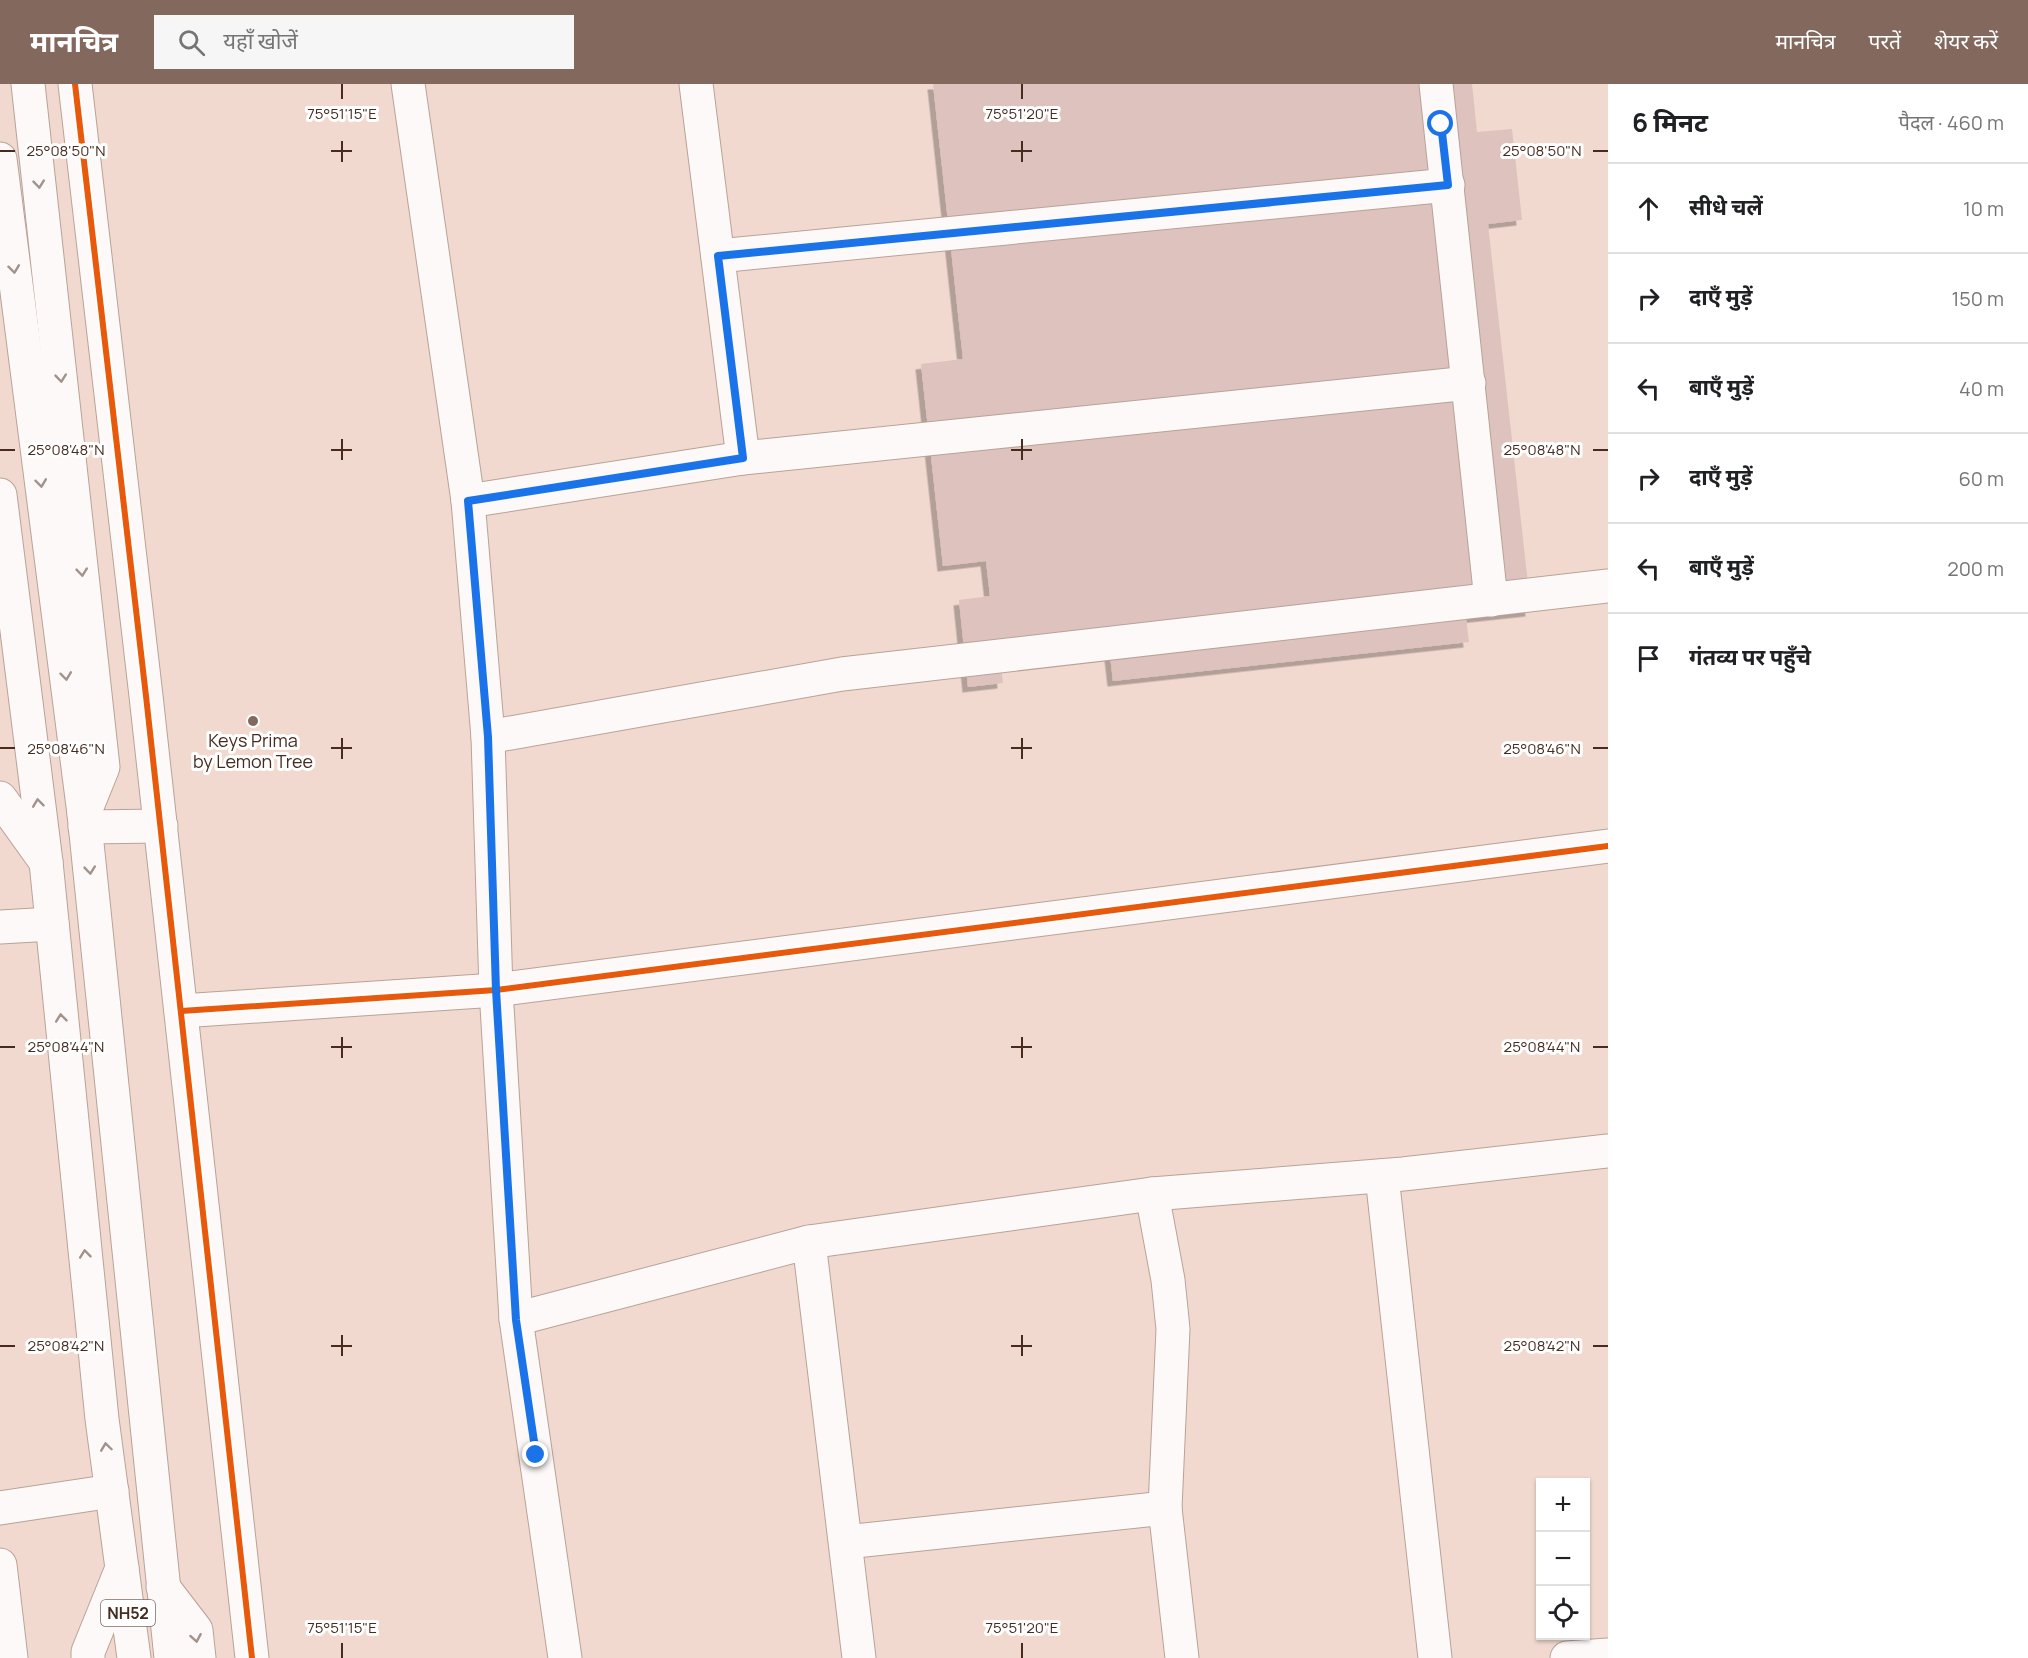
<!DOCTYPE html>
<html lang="hi">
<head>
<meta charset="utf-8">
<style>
  :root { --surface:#fff; --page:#f6f6f6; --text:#202124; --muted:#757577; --line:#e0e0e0; --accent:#82685d }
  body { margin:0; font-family:Manrope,"Noto Sans Devanagari",sans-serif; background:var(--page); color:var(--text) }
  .controls { position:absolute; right:18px; bottom:18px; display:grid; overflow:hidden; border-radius:0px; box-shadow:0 2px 4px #0004 }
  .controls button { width:54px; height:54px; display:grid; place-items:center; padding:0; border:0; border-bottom:2px solid var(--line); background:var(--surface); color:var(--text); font:30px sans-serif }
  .stop { position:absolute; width:18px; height:18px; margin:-14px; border:4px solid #1a73e8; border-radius:50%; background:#fff }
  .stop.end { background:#1a73e8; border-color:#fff; box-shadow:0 2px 6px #0008 }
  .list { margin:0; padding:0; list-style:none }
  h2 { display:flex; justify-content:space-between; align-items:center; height:78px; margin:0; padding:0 24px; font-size:26px }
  h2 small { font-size:20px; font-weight:400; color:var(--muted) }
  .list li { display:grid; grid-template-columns:39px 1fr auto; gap:18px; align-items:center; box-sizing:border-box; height:90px; padding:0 24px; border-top:2px solid var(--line) }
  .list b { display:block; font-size:22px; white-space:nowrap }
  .list em { font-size:20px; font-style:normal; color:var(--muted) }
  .icon { flex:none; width:33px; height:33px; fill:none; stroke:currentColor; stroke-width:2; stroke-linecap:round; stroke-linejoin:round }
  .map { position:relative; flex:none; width:1608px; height:1574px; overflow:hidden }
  header { display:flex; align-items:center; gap:36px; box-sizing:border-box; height:84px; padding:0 30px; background:var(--accent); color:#fff }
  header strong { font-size:28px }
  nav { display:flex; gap:33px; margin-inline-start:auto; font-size:21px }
  .search { width:420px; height:54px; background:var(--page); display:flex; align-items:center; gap:15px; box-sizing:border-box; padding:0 21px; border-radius:0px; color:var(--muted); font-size:22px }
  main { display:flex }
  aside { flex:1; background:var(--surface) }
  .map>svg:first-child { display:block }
  .building { fill:#dec2bd; filter:url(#shadow) }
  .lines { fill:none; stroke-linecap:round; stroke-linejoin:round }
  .minor-casing { stroke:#b9a298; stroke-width:35 }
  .major-casing { stroke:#b9a298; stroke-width:35 }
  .minor { stroke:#fdf9f8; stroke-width:33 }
  .major { stroke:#fdf9f8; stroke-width:33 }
  .cycleway-casing { stroke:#fff; stroke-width:10 }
  .cycleway { stroke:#e8590c; stroke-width:6 }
  .oneway { stroke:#a2928c }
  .route { stroke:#1a73e8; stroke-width:8 }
  .ticks { fill:none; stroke:#472b1f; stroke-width:2 }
  .poi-dot { fill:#82685d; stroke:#fff; stroke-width:2 }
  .labels { text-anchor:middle; stroke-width:6; stroke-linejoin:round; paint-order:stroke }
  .shield { fill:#fff; stroke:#7e6b62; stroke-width:1.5 }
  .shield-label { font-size:16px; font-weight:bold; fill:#472b1f }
  .poi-label { font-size:18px; fill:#472b1f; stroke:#fff }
  .ticks-label { font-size:15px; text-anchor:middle; fill:#472b1f; stroke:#fff; stroke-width:6; stroke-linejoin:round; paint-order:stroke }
</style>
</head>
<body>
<header>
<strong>मानचित्र</strong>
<div class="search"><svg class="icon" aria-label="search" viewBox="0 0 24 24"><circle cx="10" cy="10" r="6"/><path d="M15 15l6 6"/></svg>यहाँ खोजें</div>
<nav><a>मानचित्र</a><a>परतें</a><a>शेयर करें</a></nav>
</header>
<main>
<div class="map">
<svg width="1608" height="1574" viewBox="0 0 1608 1574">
  <defs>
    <filter id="shadow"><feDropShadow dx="-5.5" dy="5.5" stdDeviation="0" flood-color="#0004"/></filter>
  </defs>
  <rect width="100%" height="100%" fill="#f1d9cf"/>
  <!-- building -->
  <path class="building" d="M933,0H1472L1477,48L1512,45L1522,136L1488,140L1531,527L1466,534L1469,558L1113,597L1110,571L1001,583L1003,599L968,603L959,516L990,512L986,477L943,482L921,280L963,275Z"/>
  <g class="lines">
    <!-- minor casing -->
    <g class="minor-casing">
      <g id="minor">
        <path d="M28,0L103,683L84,730"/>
        <path d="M75,0L146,612L252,1574"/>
        <path d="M408,0L468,417L488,653L496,906L516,1235L565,1574"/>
        <path d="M696,0L743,374"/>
        <path d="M1436,0L1491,516"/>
        <path d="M718,172L1448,101"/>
        <path d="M468,417L743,374L1469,299"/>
        <path d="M488,653L842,590L1608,502"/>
        <path d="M0,714L46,778"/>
        <path d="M85,743L161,742"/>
        <path d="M0,843L52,840"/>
        <path d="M181,927L496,906L1608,762"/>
        <path d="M1382,1092L1435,1574"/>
        <path d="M1152,1110L1403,1090L1608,1067"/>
        <path d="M809,1158L859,1574"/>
        <path d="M516,1235L809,1158L1152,1110L1168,1196L1173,1245L1165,1424L1182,1574"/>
        <path d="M0,1424L112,1407"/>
        <path d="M846,1458L1165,1424"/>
        <path d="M0,1481L11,1574"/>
        <path d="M163,1503L196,1546L199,1574"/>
        <path d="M88,1574V1568L122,1484"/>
        <path d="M1567,1574L1608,1571"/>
      </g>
    </g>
    <!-- major casing -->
    <g class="major-casing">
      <g id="major">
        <path d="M0,75L84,730L171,1574"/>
        <path d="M0,411L46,778L102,1335L134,1574"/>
      </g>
    </g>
    <!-- minor -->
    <use href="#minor" class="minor"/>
    <!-- major -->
    <use href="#major" class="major"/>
    <!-- cycleway casing -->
    <g class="cycleway-casing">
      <g id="cycleway">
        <path d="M75,0L146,612L252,1574"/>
        <path d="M181,927L496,906L1608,762"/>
      </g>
    </g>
    <!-- cycleway -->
    <use href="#cycleway" class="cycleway"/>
  </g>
  <!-- one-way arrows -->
  <defs><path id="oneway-chevron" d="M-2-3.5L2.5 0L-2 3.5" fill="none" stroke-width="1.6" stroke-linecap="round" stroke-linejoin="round" transform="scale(1.5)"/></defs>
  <g class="oneway">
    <use href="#oneway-chevron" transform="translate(39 100) rotate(84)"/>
    <use href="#oneway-chevron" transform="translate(14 185) rotate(83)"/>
    <use href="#oneway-chevron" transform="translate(61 294) rotate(84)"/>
    <use href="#oneway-chevron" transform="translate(41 399) rotate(83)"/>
    <use href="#oneway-chevron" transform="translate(82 488) rotate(84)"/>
    <use href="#oneway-chevron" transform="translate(66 592) rotate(83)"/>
    <use href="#oneway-chevron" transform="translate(38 719) rotate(-97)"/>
    <use href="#oneway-chevron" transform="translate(90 786) rotate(84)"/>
    <use href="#oneway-chevron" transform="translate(61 934) rotate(-96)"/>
    <use href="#oneway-chevron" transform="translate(85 1170) rotate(-96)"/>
    <use href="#oneway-chevron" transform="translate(106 1363) rotate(-98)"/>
    <use href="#oneway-chevron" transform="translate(196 1554) rotate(80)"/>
  </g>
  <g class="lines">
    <!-- route -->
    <path class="route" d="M536,1371L516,1236L496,906L488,653L468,417L743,374L718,172L1448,101L1441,40"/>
  </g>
  <!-- ticks -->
  <path class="ticks" d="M342,0V15M1022,0V15M342,57V78M1022,57V78M0,67H15M331,67H352M1011,67H1032M1593,67H1608M342,355V376M1022,355V376M0,366H15M331,366H352M1011,366H1032M1593,366H1608M342,654V675M1022,654V675M0,664H15M331,664H352M1011,664H1032M1593,664H1608M342,953V974M1022,953V974M0,963H15M331,963H352M1011,963H1032M1593,963H1608M342,1251V1272M1022,1251V1272M0,1262H15M331,1262H352M1011,1262H1032M1593,1262H1608M342,1559V1574M1022,1559V1574"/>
  <!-- markers -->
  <circle class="poi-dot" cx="253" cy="637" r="6"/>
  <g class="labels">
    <!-- shield labels -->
    <rect class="shield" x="101" y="1516" width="54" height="26" rx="4.5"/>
    <g class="shield-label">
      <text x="128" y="1535">NH52</text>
    </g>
    <!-- poi labels -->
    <g class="poi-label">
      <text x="253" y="663">Keys Prima<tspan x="253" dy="21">by Lemon Tree</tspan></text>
    </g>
  </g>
  <g class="ticks-label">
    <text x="342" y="35">75°51'15"E</text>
    <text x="1022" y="35">75°51'20"E</text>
    <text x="66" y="72">25°08'50"N</text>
    <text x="1542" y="72">25°08'50"N</text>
    <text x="66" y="371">25°08'48"N</text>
    <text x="1542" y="371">25°08'48"N</text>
    <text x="66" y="670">25°08'46"N</text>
    <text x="1542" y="670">25°08'46"N</text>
    <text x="66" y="968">25°08'44"N</text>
    <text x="1542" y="968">25°08'44"N</text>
    <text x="66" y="1267">25°08'42"N</text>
    <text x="1542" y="1267">25°08'42"N</text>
    <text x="342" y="1549">75°51'15"E</text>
    <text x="1022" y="1549">75°51'20"E</text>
  </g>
</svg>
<div class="controls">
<button>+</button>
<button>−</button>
<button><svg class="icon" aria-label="locate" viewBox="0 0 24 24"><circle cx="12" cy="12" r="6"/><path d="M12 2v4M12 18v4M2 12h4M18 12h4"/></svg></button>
</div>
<div class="stop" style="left:1441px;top:40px"></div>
<div class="stop end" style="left:536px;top:1371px"></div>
</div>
<aside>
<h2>6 मिनट<small>पैदल · 460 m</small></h2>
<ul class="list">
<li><svg class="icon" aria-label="ahead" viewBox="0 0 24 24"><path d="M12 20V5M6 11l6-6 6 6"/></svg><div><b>सीधे चलें</b></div><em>10 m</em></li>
<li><svg class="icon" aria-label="right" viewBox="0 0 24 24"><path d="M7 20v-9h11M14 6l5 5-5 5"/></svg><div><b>दाएँ मुड़ें</b></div><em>150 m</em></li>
<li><svg class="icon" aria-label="left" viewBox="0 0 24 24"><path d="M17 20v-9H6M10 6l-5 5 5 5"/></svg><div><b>बाएँ मुड़ें</b></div><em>40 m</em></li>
<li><svg class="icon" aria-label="right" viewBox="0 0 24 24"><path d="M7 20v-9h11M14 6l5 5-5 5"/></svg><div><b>दाएँ मुड़ें</b></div><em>60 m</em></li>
<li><svg class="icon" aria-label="left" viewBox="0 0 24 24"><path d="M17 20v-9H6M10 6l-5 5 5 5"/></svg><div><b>बाएँ मुड़ें</b></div><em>200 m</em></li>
<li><svg class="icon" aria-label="arrive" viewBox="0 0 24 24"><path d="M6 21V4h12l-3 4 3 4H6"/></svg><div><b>गंतव्य पर पहुँचे</b></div></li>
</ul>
</aside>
</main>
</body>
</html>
